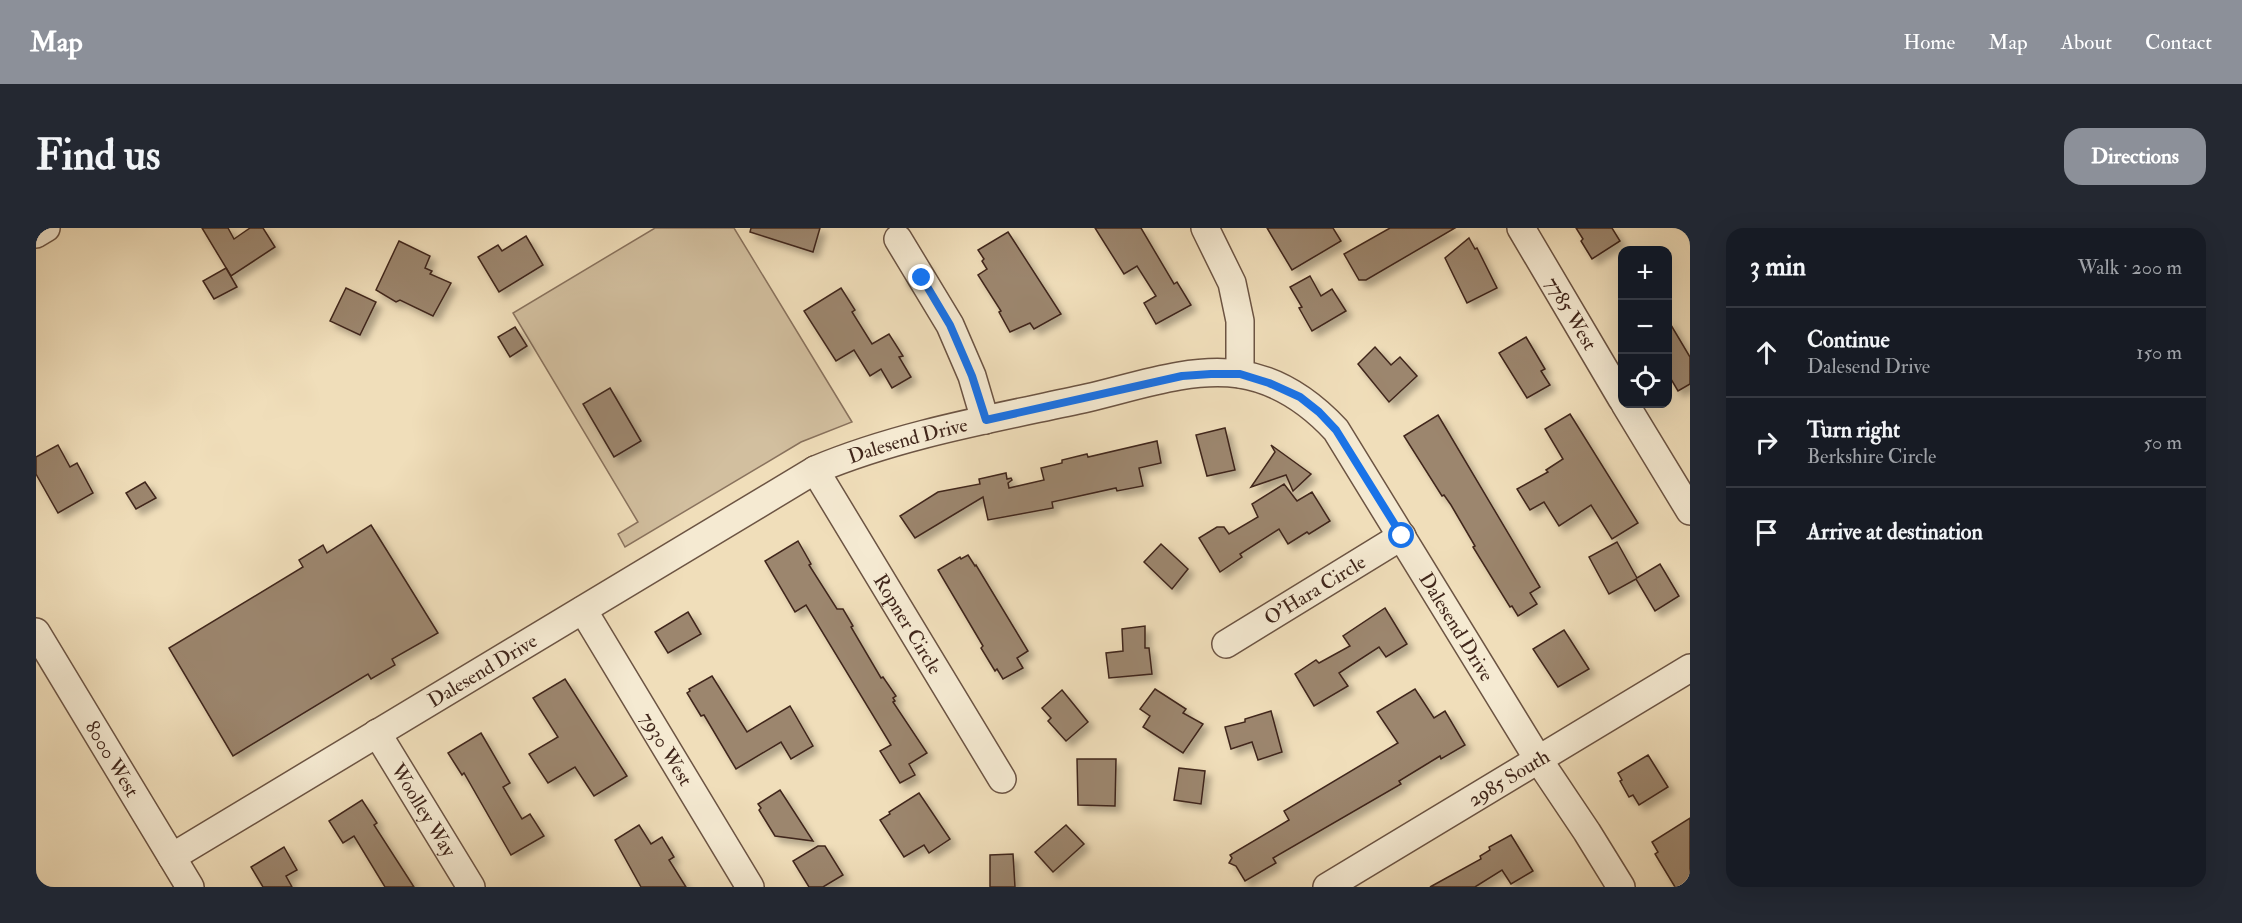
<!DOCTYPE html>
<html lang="en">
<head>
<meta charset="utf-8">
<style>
  :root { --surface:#171b24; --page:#242831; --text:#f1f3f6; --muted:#9ea1a6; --line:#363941; --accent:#8c9099 }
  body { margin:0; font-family:"IM FELL Double Pica",serif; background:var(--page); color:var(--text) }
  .controls { position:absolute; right:18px; top:18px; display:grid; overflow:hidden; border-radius:12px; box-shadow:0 6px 24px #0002 }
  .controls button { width:54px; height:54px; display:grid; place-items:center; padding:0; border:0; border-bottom:2px solid var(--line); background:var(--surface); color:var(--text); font:30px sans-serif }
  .stop { position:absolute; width:18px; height:18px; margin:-14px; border:4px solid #1a73e8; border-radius:50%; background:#fff }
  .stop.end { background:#1a73e8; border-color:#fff; box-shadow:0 2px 6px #0008 }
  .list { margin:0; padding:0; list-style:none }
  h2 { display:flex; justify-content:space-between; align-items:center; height:78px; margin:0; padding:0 24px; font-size:26px }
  h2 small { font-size:20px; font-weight:400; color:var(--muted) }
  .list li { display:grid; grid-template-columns:39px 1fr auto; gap:18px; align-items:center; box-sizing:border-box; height:90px; padding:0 24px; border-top:2px solid var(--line) }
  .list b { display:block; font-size:22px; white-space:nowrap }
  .list p { margin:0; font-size:20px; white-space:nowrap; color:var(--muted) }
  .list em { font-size:20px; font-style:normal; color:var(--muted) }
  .icon { flex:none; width:33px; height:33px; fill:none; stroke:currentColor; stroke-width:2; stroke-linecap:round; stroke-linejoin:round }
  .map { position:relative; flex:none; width:1654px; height:659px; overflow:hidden; border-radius:18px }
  header { display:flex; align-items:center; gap:36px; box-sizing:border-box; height:84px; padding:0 30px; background:var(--accent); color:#fff }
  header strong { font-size:28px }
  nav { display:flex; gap:33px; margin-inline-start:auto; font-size:21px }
  .intro { display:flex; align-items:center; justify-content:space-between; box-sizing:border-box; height:144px; padding:0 36px }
  h1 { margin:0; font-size:42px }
  .button { padding:15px 27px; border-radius:18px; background:var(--accent); color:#fff; font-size:21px; font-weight:700 }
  main { display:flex; gap:36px; padding:0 36px }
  aside { flex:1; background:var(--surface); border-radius:18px; box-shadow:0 6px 24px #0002 }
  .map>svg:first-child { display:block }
  .green { fill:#d2bf9f; stroke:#89725d; stroke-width:1.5 }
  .building { fill:#9c866e; stroke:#40261b; stroke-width:1.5; filter:url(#shadow) }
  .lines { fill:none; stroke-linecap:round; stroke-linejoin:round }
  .minor-casing { stroke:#6c5443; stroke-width:30 }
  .minor { stroke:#f5ead2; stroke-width:27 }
  .route { stroke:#1a73e8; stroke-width:8 }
  .labels { text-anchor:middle; stroke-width:5; stroke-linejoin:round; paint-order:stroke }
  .street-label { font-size:20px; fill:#40261b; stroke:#f5ead2 }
</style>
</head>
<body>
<header>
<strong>Map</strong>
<nav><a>Home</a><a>Map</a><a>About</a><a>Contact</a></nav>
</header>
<div class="intro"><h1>Find us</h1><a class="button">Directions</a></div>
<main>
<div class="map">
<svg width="1654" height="659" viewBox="0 0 1654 659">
  <defs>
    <filter id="shadow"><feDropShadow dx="5.5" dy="5.5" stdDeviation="3" flood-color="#0004"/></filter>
  </defs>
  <rect width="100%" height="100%" fill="#f0deba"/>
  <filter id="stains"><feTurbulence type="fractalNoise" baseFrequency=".00333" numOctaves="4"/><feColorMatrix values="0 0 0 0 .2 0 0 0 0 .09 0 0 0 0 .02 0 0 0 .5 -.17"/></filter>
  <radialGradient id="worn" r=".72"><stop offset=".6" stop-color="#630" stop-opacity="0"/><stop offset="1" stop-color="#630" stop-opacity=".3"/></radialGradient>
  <!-- green -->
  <path class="green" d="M619,0H698L816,194L765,214L589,319L582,306L602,294L477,85Z"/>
  <!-- building -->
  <g class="building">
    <path d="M166,0H192L198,11L214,0H227L239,19L195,48Z"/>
    <path d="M715,0H784L777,24L714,4Z"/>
    <path d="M1059,0H1105L1138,56L1141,54L1155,77L1120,96L1108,75L1120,68L1101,38L1088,46Z"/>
    <path d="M1231,0H1297L1305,13L1256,42Z"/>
    <path d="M1354,0H1419L1330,52H1323L1308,26Z"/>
    <path d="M1540,0H1576L1584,13L1556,31L1545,13L1547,11Z"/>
    <path d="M972,4L1025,86L998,101L994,95L974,104L963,84L965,83L942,47L951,41L946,33L948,31L942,22Z"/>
    <path d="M490,8L507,37L463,64L442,29L462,17L466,23Z"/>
    <path d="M1433,10L1439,21L1441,20L1461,60L1431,75L1409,30Z"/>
    <path d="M363,13L394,28L389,40L396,43L394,46L415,55L397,88L364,72L360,74L340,62Z"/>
    <path d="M190,40L201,59L178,71L167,53Z"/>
    <path d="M1274,48L1285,68L1296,61L1310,83L1276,103L1263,80L1266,79L1254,59Z"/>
    <path d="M310,60L340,74L324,107L294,93Z"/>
    <path d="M805,60L819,82L816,84L836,116L853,106L867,128L863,129L875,149L856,160L845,141L834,148L818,122L800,133L768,83Z"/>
    <path d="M1632,92L1654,129V156L1642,163L1632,146Z"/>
    <path d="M479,99L491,118L474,129L462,109Z"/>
    <path d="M1490,109L1509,141L1505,143L1514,157L1491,170L1463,125Z"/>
    <path d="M1339,119L1355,137L1364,129L1381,148L1353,174L1322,136Z"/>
    <path d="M574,160L605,213L578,229L547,176Z"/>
    <path d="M1534,186L1602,295L1576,311L1555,277L1523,298L1508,274L1494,282L1481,261L1512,244L1510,242L1527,231L1509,201Z"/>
    <path d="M1402,187L1504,359L1494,365L1501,376L1482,388L1476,378L1474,379L1437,319L1439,318L1415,277L1408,267L1406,268L1368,208Z"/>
    <path d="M1189,200L1199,242L1171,248L1160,207Z"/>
    <path d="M1121,213L1125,235L1103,240L1107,258L1081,263L1080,260L1016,274L1017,280L952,292L947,269L879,310L864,288L902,264L944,256L943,251L970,245L971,251L975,250L976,252L972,255L973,260L1008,252L1005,240L1026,235V232L1051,226L1052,229Z"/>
    <path d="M22,217L34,239L41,235L57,265L22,285L0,246V229Z"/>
    <path d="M1235,217L1275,246L1257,263L1250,247L1215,259L1239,224Z"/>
    <path d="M109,254L120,270L100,281L90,265Z"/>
    <path d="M1248,256L1261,273L1276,264L1294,293L1273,306L1271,304L1252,316L1243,301L1204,326L1206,329L1184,344L1163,310L1181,299H1188L1193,306L1222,289L1216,276Z"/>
    <path d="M335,297L402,405L356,431L359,437L335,451L332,446L197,528L133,420L267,339L263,332L287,317L291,325Z"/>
    <path d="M762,313L775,336L773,337L801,381H807L817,398L815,399L845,450L847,449L860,468L857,470L859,473L857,474L891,525L873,536L879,547L864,555L844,523L855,517L770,377L759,384L729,333Z"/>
    <path d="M1581,314L1601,350L1624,336L1643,368L1619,383L1600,351L1573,366L1553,329Z"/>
    <path d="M1125,316L1152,341L1136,361L1108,334Z"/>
    <path d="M932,327L939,338L940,337L992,423L981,430L987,440L967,451L961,441L959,443L945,420L947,418L902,342L924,329L925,331Z"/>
    <path d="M1349,380L1371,416L1350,429L1343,419L1303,445L1312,458L1278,478L1259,446L1280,432L1283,435L1314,418L1307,408Z"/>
    <path d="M652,384L665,406L632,425L619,404Z"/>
    <path d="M1109,398V420H1113L1116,446L1073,450L1070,425L1087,423L1086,401Z"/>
    <path d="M1528,402L1553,441L1522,459L1497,421Z"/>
    <path d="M676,448L711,504L754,478L777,518L755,531L745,514L700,541L668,487L665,488L651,465L654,463L653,461Z"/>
    <path d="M529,451L591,548L558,568L539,539L512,555L493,526L522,509L497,470Z"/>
    <path d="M1119,461L1150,481L1147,485L1167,496L1147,525L1107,499L1114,488L1104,481Z"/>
    <path d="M1379,461L1398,490L1409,483L1429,517L1405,531L1404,528L1363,553L1365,556L1237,630L1240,635L1209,653L1200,638L1193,635L1196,630L1194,627L1253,592L1248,583L1362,515L1341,484Z"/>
    <path d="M1026,462L1052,494L1030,513L1012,493L1015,490L1006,480Z"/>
    <path d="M1235,483L1246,524L1222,532L1216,514L1195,521L1189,499L1209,494V491Z"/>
    <path d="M445,505L474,555L467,559L486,591L494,586L508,608L475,627L428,545L426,547L412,525Z"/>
    <path d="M1612,527L1632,559L1603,577L1597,567L1593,569L1584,553L1586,552L1582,545Z"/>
    <path d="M1041,531H1080L1079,578L1042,577Z"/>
    <path d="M1143,540L1169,543L1165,576L1138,572Z"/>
    <path d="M744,562L777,613L739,608L723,582L725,580L722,576Z"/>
    <path d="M883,565L914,611L893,625L888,617L868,629L844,592L854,586L853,584Z"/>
    <path d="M326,572L341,595L338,597L378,659H349L318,608L307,615L293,593Z"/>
    <path d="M1654,590V659H1639L1619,626L1622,624L1616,614Z"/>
    <path d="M603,597L615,616L626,609L638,629L633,632L650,659H605L579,612Z"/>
    <path d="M1030,597L1048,616L1017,644L999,624Z"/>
    <path d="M1475,607L1497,643L1475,656L1466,642L1439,659H1394L1445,631L1444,628L1454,622L1453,619Z"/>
    <path d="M782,618H789L807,647L787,659H773L757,633Z"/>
    <path d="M248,619L261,642L250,648L256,659H227L215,639Z"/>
    <path d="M977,626L979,659H954V627Z"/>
  </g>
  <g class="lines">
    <!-- minor casing -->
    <g class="minor-casing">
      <g id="minor">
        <path d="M1169,0L1196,55L1204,93V146"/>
        <path id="s1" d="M1485,0L1586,171"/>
        <path d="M0,6L10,0"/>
        <path d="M862,11L914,97L936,148L949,192"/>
        <path d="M1589,176L1654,283"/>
        <path id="s2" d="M779,242L966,551"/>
        <path id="s3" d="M547,382L714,659"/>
        <path id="s4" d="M0,404L154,659"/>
        <path id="s5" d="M1190,416L1366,308"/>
        <path id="s6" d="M341,505L435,659"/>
        <path id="s7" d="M136,629L779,242C865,206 960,190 1051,170C1099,159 1153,139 1203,146C1242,152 1274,174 1300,202L1502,531L1551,604L1585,659"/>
        <path id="s8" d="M1291,659L1654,440"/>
      </g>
    </g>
    <!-- minor -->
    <use href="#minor" class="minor"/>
  </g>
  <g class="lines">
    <!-- route -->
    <path class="route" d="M886,50L914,97L936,148L950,192L1146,148L1175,146H1204L1233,155L1264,169L1283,184L1300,202L1366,308"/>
  </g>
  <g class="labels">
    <!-- street labels -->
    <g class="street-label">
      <text dy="7" stroke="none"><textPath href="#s1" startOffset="99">7785 West</textPath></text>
      <text dy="7" stroke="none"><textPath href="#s7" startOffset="848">Dalesend Drive</textPath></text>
      <text dy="7" stroke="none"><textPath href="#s5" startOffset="104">O'Hara Circle</textPath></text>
      <text dy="7" stroke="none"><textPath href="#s2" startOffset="180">Ropner Circle</textPath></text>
      <text dy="7" stroke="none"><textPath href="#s7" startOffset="1532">Dalesend Drive</textPath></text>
      <text dy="7" stroke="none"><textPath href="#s7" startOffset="362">Dalesend Drive</textPath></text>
      <text dy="7" stroke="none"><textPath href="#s3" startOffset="162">7930 West</textPath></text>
      <text dy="7" stroke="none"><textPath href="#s4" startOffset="148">8000 West</textPath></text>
      <text dy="7" stroke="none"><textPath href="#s8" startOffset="212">2985 South</textPath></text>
      <text dy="7" stroke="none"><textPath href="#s6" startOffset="90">Woolley Way</textPath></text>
    </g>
  </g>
  <rect width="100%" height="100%" filter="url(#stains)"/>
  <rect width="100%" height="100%" fill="url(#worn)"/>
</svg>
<div class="controls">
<button>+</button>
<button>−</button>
<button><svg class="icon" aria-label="locate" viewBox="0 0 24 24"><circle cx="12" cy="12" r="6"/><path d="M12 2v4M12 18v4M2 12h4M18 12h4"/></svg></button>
</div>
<div class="stop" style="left:1366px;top:308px"></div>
<div class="stop end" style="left:886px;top:50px"></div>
</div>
<aside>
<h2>3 min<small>Walk · 200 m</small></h2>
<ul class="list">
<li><svg class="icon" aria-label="ahead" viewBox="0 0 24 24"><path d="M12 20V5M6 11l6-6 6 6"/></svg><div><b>Continue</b><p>Dalesend Drive</p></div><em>150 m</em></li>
<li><svg class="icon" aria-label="right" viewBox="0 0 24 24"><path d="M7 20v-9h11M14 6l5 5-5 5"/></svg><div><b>Turn right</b><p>Berkshire Circle</p></div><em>50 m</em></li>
<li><svg class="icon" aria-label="arrive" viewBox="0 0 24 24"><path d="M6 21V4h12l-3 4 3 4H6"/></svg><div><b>Arrive at destination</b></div></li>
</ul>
</aside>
</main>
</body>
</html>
